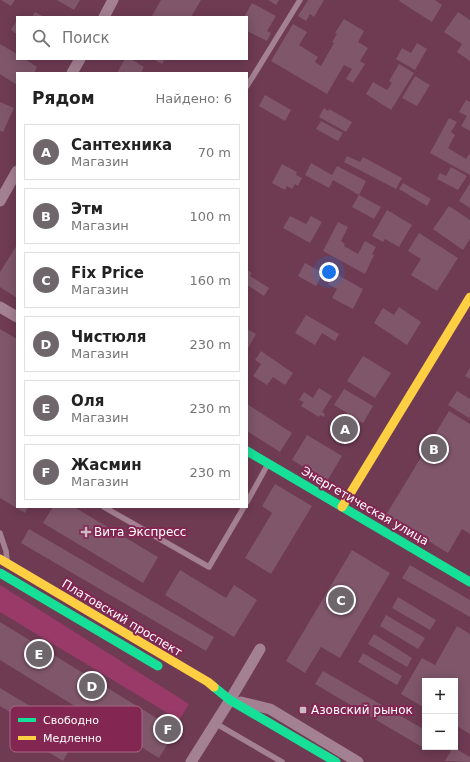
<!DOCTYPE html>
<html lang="ru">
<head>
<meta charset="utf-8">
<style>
  :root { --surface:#fff; --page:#f6f6f6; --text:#222; --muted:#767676; --line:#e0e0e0; --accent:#6e666a }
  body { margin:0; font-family:"DejaVu Sans",sans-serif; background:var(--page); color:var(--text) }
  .controls { position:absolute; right:12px; bottom:12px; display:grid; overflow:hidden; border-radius:0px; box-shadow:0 2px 10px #0003 }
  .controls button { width:36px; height:36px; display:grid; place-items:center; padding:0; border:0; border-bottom:1px solid var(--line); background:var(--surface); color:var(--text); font:20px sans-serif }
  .you { position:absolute; left:329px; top:272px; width:14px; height:14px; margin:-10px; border:3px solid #fff; border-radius:50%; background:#1a73e8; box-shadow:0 0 0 6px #1a73e833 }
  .badge { display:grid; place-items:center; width:26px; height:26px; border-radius:50%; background:var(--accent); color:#fff; font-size:13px; font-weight:700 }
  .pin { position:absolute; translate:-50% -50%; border:2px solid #fff; box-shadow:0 1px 4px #0006 }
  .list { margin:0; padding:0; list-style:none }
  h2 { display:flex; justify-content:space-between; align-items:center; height:52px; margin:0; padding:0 16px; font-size:17px }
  h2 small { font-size:13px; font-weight:400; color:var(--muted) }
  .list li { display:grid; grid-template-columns:26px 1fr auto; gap:12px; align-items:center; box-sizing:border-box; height:56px; margin:0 8px 8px; padding:0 8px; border:1px solid var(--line); border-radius:0px }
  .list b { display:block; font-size:15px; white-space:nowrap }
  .list p { margin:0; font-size:13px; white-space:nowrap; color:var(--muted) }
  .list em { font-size:13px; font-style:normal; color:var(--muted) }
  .icon { flex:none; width:22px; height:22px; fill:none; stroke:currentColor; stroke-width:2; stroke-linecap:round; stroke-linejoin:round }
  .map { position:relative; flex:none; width:470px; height:762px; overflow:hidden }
  .search { position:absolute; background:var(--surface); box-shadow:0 2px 10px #0003; left:16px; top:16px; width:232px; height:44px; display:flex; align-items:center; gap:10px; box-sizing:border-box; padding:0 14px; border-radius:0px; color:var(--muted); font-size:15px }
  .panel { position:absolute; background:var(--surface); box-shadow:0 2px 10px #0003; left:16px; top:72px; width:232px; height:436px; border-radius:0px }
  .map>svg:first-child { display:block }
  .green { fill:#993a69 }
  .building { fill:#7f566a }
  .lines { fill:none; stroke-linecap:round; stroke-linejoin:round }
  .lane { stroke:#a48192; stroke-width:5.5 }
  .street { stroke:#a48192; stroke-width:11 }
  .fast { stroke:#16e098; stroke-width:9 }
  .slow { stroke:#ffcf43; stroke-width:9 }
  .poi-dot { fill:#ccbac3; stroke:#832652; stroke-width:1.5 }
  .labels { text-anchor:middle; stroke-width:4; stroke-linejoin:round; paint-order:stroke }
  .street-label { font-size:12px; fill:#fff; stroke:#832652 }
  .poi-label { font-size:12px; fill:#fff; stroke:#832652; text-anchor:start }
  .key { fill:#832652; stroke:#a86786; stroke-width:1 }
  .key-label { font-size:11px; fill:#fff }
</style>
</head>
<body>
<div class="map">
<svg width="470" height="762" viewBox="0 0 470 762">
  <rect width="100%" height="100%" fill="#6e3b53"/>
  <!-- green -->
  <path class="green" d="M0,585L189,704L179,720L0,612Z"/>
  <!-- building -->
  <g class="building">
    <path d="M1,0H15L11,6Z"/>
    <path d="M57,0H80L74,10Z"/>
    <path d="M161,0H201L191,17H153L152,16Z"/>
    <path d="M268,0H279L276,5Z"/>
    <path d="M308,0H324L314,17L310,14L306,21L298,16Z"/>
    <path d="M400,0H435L442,5L432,22L399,1Z"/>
    <path d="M252,3L276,16L267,31L271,33L267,41L247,31V22L248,20L247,19V17H244Z"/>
    <path d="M35,12L44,17H32Z"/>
    <path d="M458,12L470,20V61L457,52L462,44L444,32Z"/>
    <path d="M344,19L364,31L358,42L368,48L360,61L365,64L353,83L346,79L352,69L344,65L327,94L271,61L293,24L307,32L299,45L318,57L315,62L321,66L334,43L332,42L337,34L335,33Z"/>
    <path d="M17,20V34L11,30Z"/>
    <path d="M417,43L427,49L415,70L396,59L402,48L411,53Z"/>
    <path d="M0,44L17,54V59H25L37,67L34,73H17V85L0,74Z"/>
    <path d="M125,59H131L144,67L141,73H117Z"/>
    <path d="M153,59H165L162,64Z"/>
    <path d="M399,64L414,73L391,110L366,94L373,82L387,90L392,83L389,81Z"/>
    <path d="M415,76L430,85L417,106L402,98Z"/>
    <path d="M265,95L291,110L285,121L259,106Z"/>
    <path d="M466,100L470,102V131L461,126L467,116L459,112Z"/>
    <path d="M0,102L14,108L3,132L0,131Z"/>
    <path d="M324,108L328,111L329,109L352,122L346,132L319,117Z"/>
    <path d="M449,118L457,122L451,132L455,135L448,148L466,159L469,154L470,155V175L430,153Z"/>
    <path d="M321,121L343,133L338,141L316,129Z"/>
    <path d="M347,156L360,162L363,157L402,178L396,189L344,162Z"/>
    <path d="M311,163L332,175L337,166L366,181L359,195L333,180L329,188L305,175Z"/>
    <path d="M282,164L297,172L296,175L302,178L298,186L295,184L292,189L287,186L285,190L272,183Z"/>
    <path d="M451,167L467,176L458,190L437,179L440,173L446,176Z"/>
    <path d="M403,183L431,199L427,206L399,189Z"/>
    <path d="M470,183V208L459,201Z"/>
    <path d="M359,195L381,207L374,219L352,207Z"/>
    <path d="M449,206L470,220V239L463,250L433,229Z"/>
    <path d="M387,210L412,225L399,247L385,239L383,242L372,236Z"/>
    <path d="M290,216L306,224L311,216L322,222L310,243L283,228Z"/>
    <path d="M338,222L348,227L341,241L345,244L344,246L358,254L365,241L376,247L372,254L374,255L365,274L323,251Z"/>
    <path d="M419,233L458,258L437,291L411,275L421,259L408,251Z"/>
    <path d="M17,245V298L0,287V272Z"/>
    <path d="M305,263L323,273L316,286L298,276Z"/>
    <path d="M247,270L252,273L250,276L269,288L264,296L247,285Z"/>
    <path d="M334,273L363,289L353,309L332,298L337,289L328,284Z"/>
    <path d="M399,307L421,322L407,345L374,323L383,308L394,315Z"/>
    <path d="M306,315L339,334L335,341L322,333L315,345L295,333Z"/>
    <path d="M0,329L17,339V507H28L25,513L0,498Z"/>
    <path d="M247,329L256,334L247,350Z"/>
    <path d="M261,351L293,373L285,385L273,377L267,385L253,376L261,364L255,360Z"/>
    <path d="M363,356L391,373L375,398L347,381Z"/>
    <path d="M470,368V379L465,376Z"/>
    <path d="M319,388L332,396L322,412L325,414L324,417L320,415L319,417L301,406L304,402L299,400L304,392L313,398Z"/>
    <path d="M344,389L373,406L363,423L334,405Z"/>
    <path d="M457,391L470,399V416L469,418L448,405Z"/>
    <path d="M247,404L292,433L280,452L247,431Z"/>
    <path d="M449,411L470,424V534L462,529L448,553L386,515Z"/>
    <path d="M307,435L342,456L327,481L292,460Z"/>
    <path d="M275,484L312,506L271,574L245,558L272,513L262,506Z"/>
    <path d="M53,507H74L158,557L143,583L43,523Z"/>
    <path d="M29,529L214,637L206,651L21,543Z"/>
    <path d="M352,550L390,573L340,658L321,647L305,673L286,661Z"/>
    <path d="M410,565L470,600V617L402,578Z"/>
    <path d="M180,570L226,598L234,585L257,600L234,637L165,595Z"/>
    <path d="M398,597L436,620L430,630L392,608Z"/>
    <path d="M386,615L425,638L418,649L380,626Z"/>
    <path d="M0,622L176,730L159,758L0,660Z"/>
    <path d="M457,626L470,634V734L455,725V681H425V708L401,694L422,658L435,665Z"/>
    <path d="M374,634L412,658L407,667L368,644Z"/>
    <path d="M363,653L402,676L397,685L358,662Z"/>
    <path d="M323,671L425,730V742L422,747L315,684Z"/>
    <path d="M0,688L78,735L63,761L22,736L30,724L0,706Z"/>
    <path d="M453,747L470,757V762L445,761Z"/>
  </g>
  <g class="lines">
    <!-- lane -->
    <g class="lane">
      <path d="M247,86L300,0"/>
      <path d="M247,502L268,464"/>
      <path d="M104,507L209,567L244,507"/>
      <path d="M0,533L6,551L7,560"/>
      <path d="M215,723L282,762"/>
    </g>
    <!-- street -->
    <g class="street">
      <path d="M104,17L113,0"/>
      <path d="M72,73L80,59"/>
      <path d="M0,201L17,171"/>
      <path d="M0,307L17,317"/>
      <path d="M241,702L270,709L358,762"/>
      <path d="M191,762L230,700L260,649"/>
    </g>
    <!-- fast -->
    <g class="fast">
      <path d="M247,451L470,582"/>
      <path d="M0,573L158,666"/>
      <path d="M214,687L230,700L336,762"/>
    </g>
    <!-- slow -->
    <g class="slow">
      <path d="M342,507L470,297"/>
      <path d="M0,559L208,682L214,687"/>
    </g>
  </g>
  <!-- markers -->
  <g class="poi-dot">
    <path d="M84 526h4v4h4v4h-4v4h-4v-4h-4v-4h4z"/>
    <rect x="299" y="706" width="8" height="8" rx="2"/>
  </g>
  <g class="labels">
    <!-- street labels -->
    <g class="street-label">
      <text transform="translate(365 506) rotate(30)" y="4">Энергетическая улица</text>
      <text transform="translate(122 618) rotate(31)" y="4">Платовский проспект</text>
    </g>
    <!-- poi labels -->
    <g class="poi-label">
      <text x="94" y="536">Вита Экспресс</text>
      <text x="311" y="714">Азовский рынок</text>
    </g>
  </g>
  <!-- legend -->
  <rect x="10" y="706" width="132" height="46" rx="6" class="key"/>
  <rect x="18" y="718" width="18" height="4" fill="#16e098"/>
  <rect x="18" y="736" width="18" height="4" fill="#ffcf43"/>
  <g class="key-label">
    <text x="43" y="724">Свободно</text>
    <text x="43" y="742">Медленно</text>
  </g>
</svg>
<div class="controls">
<button>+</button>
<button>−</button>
</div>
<div class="you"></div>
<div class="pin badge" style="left:345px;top:429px">A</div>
<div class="pin badge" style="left:434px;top:449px">B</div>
<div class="pin badge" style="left:341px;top:600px">C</div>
<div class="pin badge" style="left:92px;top:686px">D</div>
<div class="pin badge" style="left:39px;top:654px">E</div>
<div class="pin badge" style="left:168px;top:729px">F</div>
<div class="search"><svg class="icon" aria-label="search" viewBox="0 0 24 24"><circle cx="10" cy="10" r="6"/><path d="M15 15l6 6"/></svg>Поиск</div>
<section class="panel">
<h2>Рядом<small>Найдено: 6</small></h2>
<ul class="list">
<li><span class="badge">A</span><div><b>Сантехника</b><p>Магазин</p></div><em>70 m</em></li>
<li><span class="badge">B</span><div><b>Этм</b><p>Магазин</p></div><em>100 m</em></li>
<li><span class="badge">C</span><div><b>Fix Price</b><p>Магазин</p></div><em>160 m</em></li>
<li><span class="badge">D</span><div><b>Чистюля</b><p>Магазин</p></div><em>230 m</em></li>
<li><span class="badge">E</span><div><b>Оля</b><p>Магазин</p></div><em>230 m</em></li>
<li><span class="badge">F</span><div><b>Жасмин</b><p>Магазин</p></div><em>230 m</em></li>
</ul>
</section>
</div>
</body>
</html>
